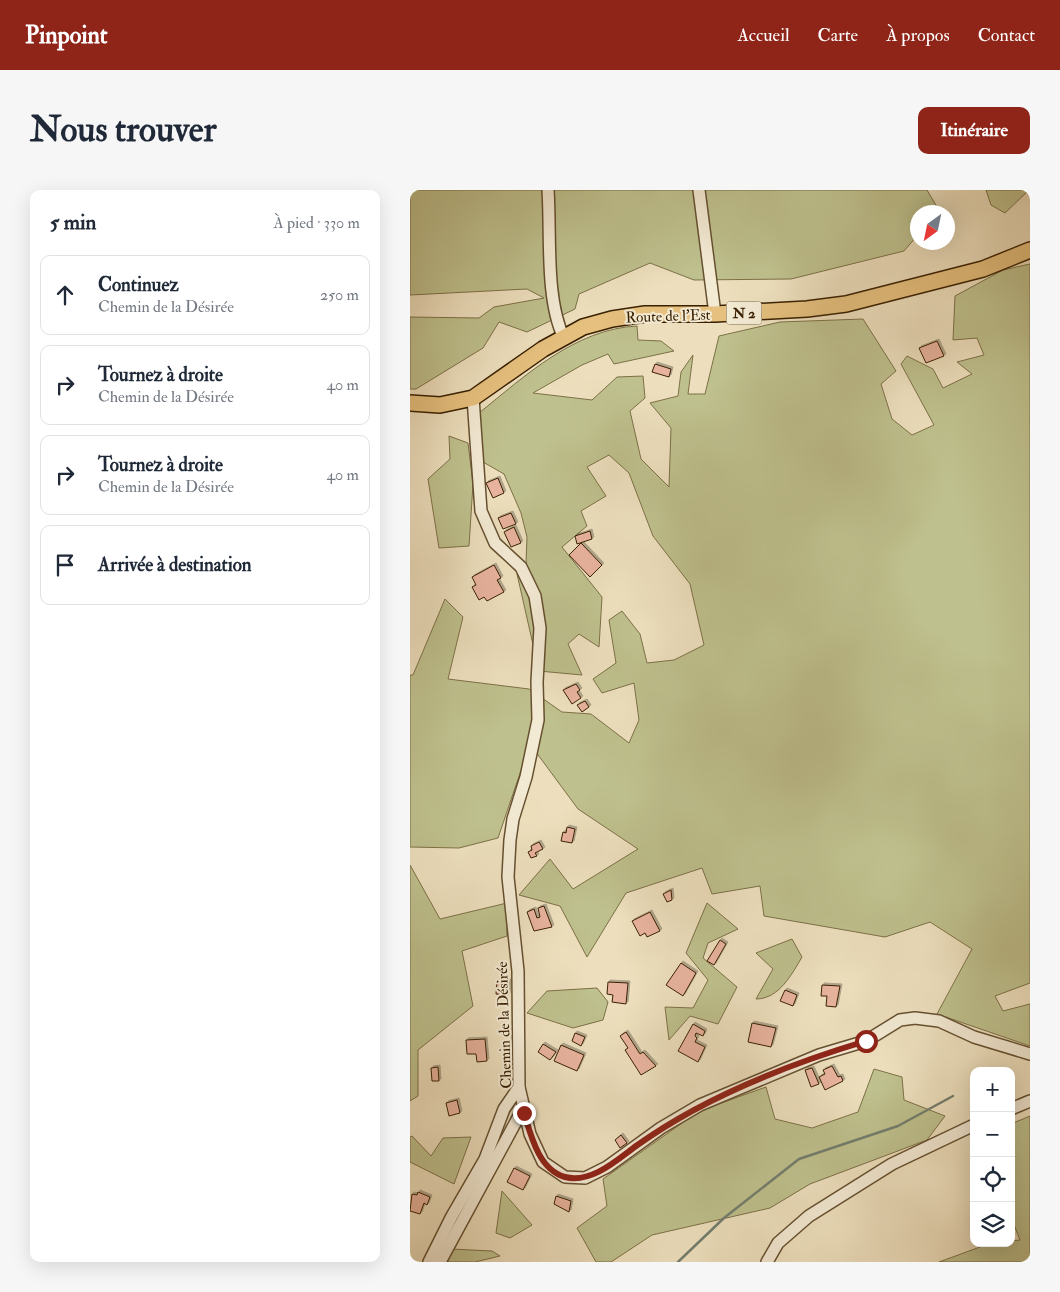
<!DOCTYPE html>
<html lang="fr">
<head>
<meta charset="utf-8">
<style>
  :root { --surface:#fff; --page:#f6f6f7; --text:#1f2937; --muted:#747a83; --line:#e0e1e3; --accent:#8f2418 }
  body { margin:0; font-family:"IM FELL Double Pica",serif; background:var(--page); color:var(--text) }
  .controls { position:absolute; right:15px; bottom:15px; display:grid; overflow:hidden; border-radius:10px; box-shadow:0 5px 20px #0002 }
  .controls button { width:45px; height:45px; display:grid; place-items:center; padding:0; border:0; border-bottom:1px solid var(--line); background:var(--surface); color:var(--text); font:25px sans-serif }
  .compass { position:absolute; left:500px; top:15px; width:45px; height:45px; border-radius:50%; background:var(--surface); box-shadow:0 5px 20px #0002; rotate:213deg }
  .stop { position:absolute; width:15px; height:15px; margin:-11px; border:4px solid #8f2418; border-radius:50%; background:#fff }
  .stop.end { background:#8f2418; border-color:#fff; box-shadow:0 1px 5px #0008 }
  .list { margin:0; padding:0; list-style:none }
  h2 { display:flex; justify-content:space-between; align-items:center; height:65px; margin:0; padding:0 20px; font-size:21px }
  h2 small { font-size:16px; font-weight:400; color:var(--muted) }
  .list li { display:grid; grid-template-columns:32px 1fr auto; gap:15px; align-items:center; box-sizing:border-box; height:80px; margin:0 10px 10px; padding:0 10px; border:1px solid var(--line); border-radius:10px }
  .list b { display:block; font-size:19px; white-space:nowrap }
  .list p { margin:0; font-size:16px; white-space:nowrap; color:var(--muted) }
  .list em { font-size:16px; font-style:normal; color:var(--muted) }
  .icon { flex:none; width:28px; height:28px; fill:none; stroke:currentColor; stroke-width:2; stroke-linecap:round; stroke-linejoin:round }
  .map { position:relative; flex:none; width:620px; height:1072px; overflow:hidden; border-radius:10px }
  header { display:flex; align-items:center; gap:30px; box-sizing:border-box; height:70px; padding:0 25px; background:var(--accent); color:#fff }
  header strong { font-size:24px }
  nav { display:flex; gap:28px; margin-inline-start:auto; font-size:18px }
  .intro { display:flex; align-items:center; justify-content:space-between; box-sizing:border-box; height:120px; padding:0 30px }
  h1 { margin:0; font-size:35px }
  .button { padding:12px 22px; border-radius:10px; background:var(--accent); color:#fff; font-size:18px; font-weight:700 }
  main { display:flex; gap:30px; padding:0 30px }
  aside { flex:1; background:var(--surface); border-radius:10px; box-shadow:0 5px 20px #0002 }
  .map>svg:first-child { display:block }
  .green { fill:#bec08d; stroke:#7c7047 }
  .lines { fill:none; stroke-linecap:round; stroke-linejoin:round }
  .stream { stroke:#737e6e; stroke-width:2.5 }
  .building { fill:#e8b39e; stroke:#392001; filter:url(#shadow) }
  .minor-casing { stroke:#665030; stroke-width:14 }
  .major-casing { stroke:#392001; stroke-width:18 }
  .minor { stroke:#f3ead4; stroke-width:11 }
  .major { stroke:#e6c07e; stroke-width:15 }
  .route { stroke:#8f2418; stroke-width:6 }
  .labels { text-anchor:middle; stroke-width:4; stroke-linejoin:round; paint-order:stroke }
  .shield { fill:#f3ead4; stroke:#715d40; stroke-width:1 }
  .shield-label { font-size:14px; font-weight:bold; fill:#392001 }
  .street-label { font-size:15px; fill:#392001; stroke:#f3ead4 }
</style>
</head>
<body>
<header>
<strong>Pinpoint</strong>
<nav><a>Accueil</a><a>Carte</a><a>À propos</a><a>Contact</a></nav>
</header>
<div class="intro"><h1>Nous trouver</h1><a class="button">Itinéraire</a></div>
<main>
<aside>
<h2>5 min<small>À pied · 330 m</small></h2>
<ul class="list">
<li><svg class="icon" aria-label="ahead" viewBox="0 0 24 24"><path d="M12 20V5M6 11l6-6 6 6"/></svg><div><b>Continuez</b><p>Chemin de la Désirée</p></div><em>250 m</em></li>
<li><svg class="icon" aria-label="right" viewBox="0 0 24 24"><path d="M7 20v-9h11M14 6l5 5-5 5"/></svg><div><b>Tournez à droite</b><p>Chemin de la Désirée</p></div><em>40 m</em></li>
<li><svg class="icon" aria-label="right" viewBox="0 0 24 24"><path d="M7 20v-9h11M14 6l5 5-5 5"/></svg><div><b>Tournez à droite</b><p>Chemin de la Désirée</p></div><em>40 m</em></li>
<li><svg class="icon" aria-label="arrive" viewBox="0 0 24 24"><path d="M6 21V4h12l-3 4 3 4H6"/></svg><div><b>Arrivée à destination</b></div></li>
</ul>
</aside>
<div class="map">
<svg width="620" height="1072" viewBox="0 0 620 1072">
  <defs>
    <filter id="shadow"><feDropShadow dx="2" dy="-2" stdDeviation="0" flood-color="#0004"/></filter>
  </defs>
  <rect width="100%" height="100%" fill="#eddfbd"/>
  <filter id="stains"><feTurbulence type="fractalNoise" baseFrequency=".004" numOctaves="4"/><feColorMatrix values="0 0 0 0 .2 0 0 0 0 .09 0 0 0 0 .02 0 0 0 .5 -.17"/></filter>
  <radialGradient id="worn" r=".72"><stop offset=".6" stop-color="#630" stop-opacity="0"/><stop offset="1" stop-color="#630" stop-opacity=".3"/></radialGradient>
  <!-- green -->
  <g class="green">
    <path d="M0,0H517L530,22H508L507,46L494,61L381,89L284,90L240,73L169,104L165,119L117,142L89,132L73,158L6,199H0V127L69,128L84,117L134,108L117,99L0,105Z"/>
    <path d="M576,0H619L595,23L581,15Z"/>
    <path d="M620,74V793L585,806L593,821L620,814V856L527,824L562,759L520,732L475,747L354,726L350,696L302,704L292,678L216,703L177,767L150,716L109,705L140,669L163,699L228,659L168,619L120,554L88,648L49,658L0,657V485H3L35,409L53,427L38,489L119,499L152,522L181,524L219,553L229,530L224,493L192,503L183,489L206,473L199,430L212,421L230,444L237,473L264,470L294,455L280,394L243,346L219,283L199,265L177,277L196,306L171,321L177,336L152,357L192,407L189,457L169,444L158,454L172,485L129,481L107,384L116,374L117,347L111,323L94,284L73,272L69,223C115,186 165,139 227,136L228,150L251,151L264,161L204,174L198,164L172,175L123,203L182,210L207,187L233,186L235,208L220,221L231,269L259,297L261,238L240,213L268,206L271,182L283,165L278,204H295L309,146L370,132L453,129L486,181L471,194L482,229L502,245L524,235L491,174L497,166L523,179L533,198L562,184L547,172L574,165L567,148L543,150L545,106L593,80Z"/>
    <path d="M39,246L58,253L63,294L59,356L29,358L18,289L40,269Z"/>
    <path d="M0,675L30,729L97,713V746L52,761L63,816L8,860V906L0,911Z"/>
    <path d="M297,713L328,739L298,753L293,768L327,797L308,834L280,826L259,850L255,817L283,818L298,790L276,763Z"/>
    <path d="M382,749L392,767C382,784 369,809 346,809L363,779L346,763Z"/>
    <path d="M187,798L198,812L193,830L163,838L117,823L137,801Z"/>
    <path d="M464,879L492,887L494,910L535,926L517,950L400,994L360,1018L242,1045L201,1072H186L167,1038L197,1016L193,989L289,921L356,897L365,929L402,938L448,922Z"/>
    <path d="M620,926V1072H529L581,1053H601V1051L610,1050L601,1027V934Z"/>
    <path d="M2,946L21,966L33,948L61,947L44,994L0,972V947Z"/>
    <path d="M92,1001L122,1035L100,1048L86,1043Z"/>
    <path d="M41,1059L82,1061L90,1066L65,1072H38Z"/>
  </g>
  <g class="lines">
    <!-- stream -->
    <path class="stream" d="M268,1072L314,1028L389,969L488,936L543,906"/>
  </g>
  <!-- building -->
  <g class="building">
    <path d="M527,151L534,166L516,173L509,158Z"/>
    <path d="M245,174L261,179L259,187L242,182Z"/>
    <path d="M88,288L94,303L83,308L76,293Z"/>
    <path d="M101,323L106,334L93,339L88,328Z"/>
    <path d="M104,337L111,353L101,357L94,342Z"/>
    <path d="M180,341L182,349L167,354L165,346Z"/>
    <path d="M171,353L192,375L180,387L159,365Z"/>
    <path d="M84,375L91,388L87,390L94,402L77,411L74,407L69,410L62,397L66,395L62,387Z"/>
    <path d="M166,494L170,500L167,502L171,508L162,514L153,500Z"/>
    <path d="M175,511L179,517L172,522L167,515Z"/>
    <path d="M157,637L165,639L162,653L151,651L153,642L156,643Z"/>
    <path d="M129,652L133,659L125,663L127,666L121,668L118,662L122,660L121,656Z"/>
    <path d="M261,700L262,710L257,712L253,704Z"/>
    <path d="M134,716L142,737L124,741L117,722L124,719L127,728L130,727L128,718Z"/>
    <path d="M240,722L250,741L237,747L235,743L230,746L222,731Z"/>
    <path d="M310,750L316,754L304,775L297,771Z"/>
    <path d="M271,773L286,783L273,806L256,795Z"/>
    <path d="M87,791H99L98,805L86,804Z"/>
    <path d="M198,792L218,793L216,814L202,812L203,805L197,804Z"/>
    <path d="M412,795L430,796L426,817L416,816L417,806H411Z"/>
    <path d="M375,800L387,805L383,816L370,811Z"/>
    <path d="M342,833L366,838L361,857L338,852Z"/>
    <path d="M283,834L295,841L293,846L286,843L285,846L287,848L285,852L295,857L288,872L268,861Z"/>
    <path d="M216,842L230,864L233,862L246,876L231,885L215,860L218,858L210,846Z"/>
    <path d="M165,843L175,847L171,856L162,851Z"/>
    <path d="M75,849L77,871L67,872L66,864H57L56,850Z"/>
    <path d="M133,854L146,862L140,870L128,862Z"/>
    <path d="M151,855L174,865L167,881L144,871Z"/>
    <path d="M422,876L428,887L431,886L433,891L415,900L409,887L415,884L413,880Z"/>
    <path d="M28,877L29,891H22L21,878Z"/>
    <path d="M402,878L409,894L401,897L395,880Z"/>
    <path d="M47,910L50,923L39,926L36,913Z"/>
    <path d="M211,945L217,953L210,958L205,950Z"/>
    <path d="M104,978L120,986L113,1000L97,992Z"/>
    <path d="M8,1002L20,1007L17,1015L14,1013L10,1024L0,1021L2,1004L7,1005Z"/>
    <path d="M146,1006L161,1011L159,1022L144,1014Z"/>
  </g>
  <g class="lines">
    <!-- minor casing -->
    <g class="minor-casing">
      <g id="minor">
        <path d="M138,0C141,44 135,109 154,148"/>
        <path d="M289,0L305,124"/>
        <path d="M63,208L71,321L85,353L111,377L125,406L130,438L127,492L128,530L116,587L103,629L100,650L98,687L108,781L109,897L120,944L133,972L155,987L175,988L197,977L251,938L290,915L409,865L456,851L490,830L505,828L529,831L564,847L620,864"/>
        <path d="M601,919L620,911"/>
        <path d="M19,1072L42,1026L75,969L94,919L109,897"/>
        <path d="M30,1072L109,926L114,923"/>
        <path d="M357,1072L368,1053L399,1026L482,974L564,935"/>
      </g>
    </g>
    <!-- major casing -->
    <g class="major-casing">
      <path id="major" d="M0,213L30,215L63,208L133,159L173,137L202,129L235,124H305L397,119L436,114L573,79L620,60"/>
    </g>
    <!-- minor -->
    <use href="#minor" class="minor"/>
    <!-- major -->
    <use href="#major" class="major"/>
  </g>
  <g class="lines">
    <!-- route -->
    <path class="route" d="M114,923C121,946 129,980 155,987C181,994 207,970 226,956C294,907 376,875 456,851"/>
  </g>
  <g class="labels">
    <!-- shield labels -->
    <rect class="shield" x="316.5" y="111.5" width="35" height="23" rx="4"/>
    <g class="shield-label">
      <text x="334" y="128">N 2</text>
    </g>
    <!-- street labels -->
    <g class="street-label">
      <text transform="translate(258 126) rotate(-2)" y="5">Route de l'Est</text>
      <text transform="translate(94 835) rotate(-92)" y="5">Chemin de la Désirée</text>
    </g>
  </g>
  <rect width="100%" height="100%" filter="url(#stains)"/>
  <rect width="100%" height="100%" fill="url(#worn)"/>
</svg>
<div class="controls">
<button>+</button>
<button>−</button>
<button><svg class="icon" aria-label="locate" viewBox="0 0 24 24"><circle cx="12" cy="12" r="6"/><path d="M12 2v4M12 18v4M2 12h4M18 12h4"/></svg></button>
<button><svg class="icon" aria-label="layers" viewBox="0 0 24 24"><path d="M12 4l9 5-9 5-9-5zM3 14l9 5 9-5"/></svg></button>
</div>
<svg class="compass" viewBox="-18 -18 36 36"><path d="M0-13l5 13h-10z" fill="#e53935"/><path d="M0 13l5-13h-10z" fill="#747a83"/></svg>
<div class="stop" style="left:456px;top:851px"></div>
<div class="stop end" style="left:114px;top:923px"></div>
</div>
</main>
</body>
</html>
